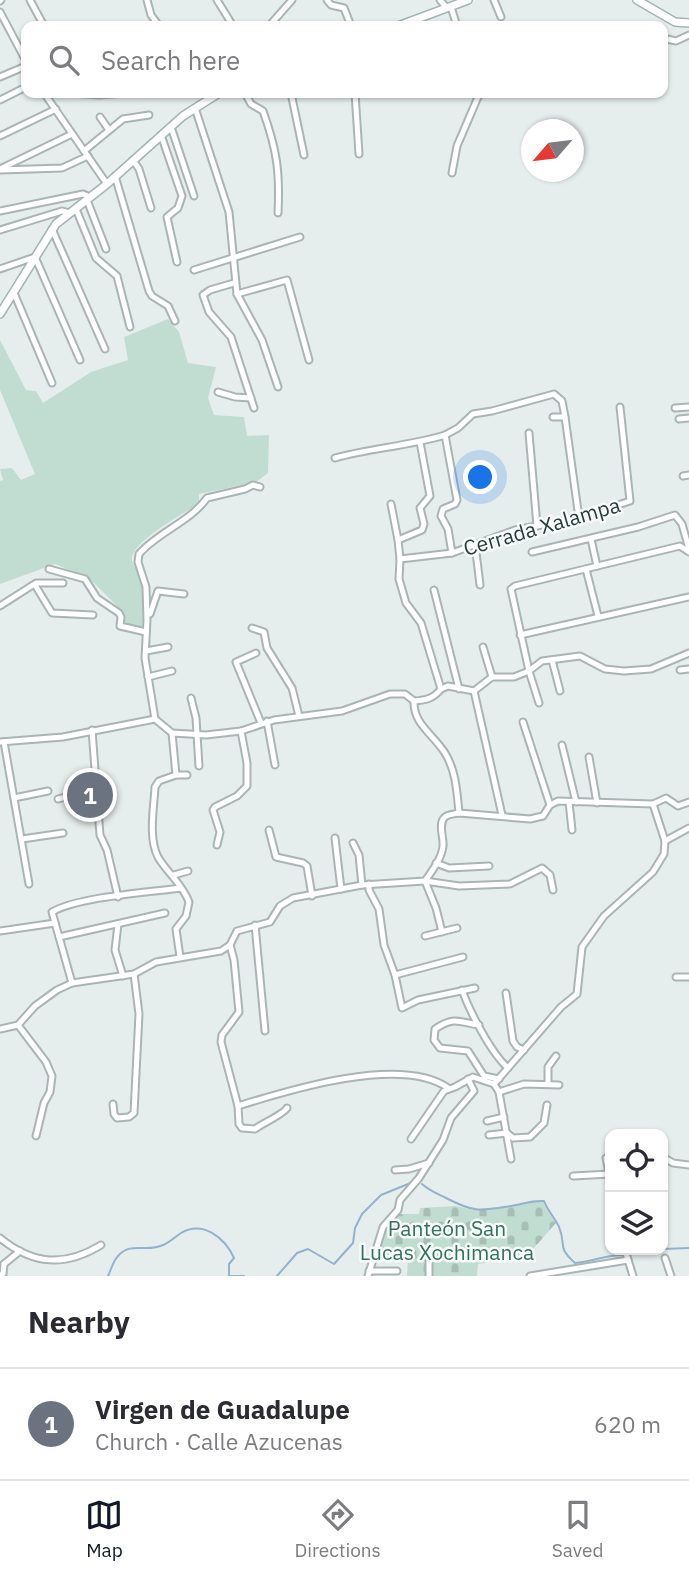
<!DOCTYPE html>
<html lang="en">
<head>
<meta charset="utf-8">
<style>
  :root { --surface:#fff; --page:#f7f7f7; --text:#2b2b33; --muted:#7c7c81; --line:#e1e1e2; --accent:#111827 }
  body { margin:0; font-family:"IBM Plex Sans",sans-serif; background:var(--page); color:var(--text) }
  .controls { position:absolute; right:21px; bottom:21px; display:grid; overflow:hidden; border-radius:14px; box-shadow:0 2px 5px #0004 }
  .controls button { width:63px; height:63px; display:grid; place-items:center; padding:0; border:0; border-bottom:2px solid var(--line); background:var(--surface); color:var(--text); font:35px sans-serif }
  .compass { position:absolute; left:521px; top:119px; width:63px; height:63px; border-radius:50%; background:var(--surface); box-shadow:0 2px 5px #0004; rotate:242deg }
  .you { position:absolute; left:481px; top:478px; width:24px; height:24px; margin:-18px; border:5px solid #fff; border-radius:50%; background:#1a73e8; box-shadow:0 0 0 10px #1a73e833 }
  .badge { display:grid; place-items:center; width:46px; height:46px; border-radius:50%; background:var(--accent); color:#fff; font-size:23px; font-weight:700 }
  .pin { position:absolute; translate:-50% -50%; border:4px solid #fff; box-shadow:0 2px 7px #0006 }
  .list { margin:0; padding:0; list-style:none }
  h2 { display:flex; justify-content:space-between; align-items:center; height:91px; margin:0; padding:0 28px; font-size:30px }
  h2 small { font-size:23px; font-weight:400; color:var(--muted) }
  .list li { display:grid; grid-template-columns:46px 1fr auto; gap:21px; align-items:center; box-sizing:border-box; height:112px; padding:0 28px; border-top:2px solid var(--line) }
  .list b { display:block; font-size:26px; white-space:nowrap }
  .list p { margin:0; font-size:23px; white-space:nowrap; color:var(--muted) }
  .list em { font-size:23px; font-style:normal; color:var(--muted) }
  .icon { flex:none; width:38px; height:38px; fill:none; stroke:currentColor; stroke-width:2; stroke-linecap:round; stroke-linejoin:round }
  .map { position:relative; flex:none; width:689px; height:1276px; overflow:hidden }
  .search { position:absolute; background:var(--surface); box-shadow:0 2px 5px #0004; left:21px; right:21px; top:21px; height:77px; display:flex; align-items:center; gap:18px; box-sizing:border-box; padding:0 24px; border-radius:14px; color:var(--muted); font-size:26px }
  .sheet { height:203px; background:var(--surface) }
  nav { display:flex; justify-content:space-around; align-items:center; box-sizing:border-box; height:98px; border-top:2px solid var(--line); background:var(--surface); font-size:19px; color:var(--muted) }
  nav a { display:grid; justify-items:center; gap:4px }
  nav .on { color:var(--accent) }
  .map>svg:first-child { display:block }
  .grass { fill:#c1dcd1 }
  .cemetery { fill:url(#cemetery-stones) }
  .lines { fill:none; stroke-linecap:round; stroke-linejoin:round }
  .stream { stroke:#94b2cd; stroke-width:2 }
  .minor-casing { stroke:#a9b5b5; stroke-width:9 }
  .secondary-casing { stroke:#a2b5b5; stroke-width:10 }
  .minor { stroke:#fff; stroke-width:5 }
  .secondary { stroke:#fff; stroke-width:7 }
  .labels { text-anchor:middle; stroke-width:5; stroke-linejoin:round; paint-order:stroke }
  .street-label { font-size:21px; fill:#263d3e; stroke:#f7faf9 }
  .park-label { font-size:21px; fill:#347260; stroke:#f7faf9 }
</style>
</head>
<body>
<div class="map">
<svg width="689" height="1276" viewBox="0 0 689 1276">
  <defs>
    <pattern id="cemetery-stones" width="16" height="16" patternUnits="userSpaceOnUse" patternTransform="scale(1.75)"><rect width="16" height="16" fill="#c1dcd1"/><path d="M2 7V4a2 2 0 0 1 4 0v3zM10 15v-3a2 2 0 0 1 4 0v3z" fill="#a6beb4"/></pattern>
  </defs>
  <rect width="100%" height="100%" fill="#e6eeed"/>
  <!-- grass -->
  <path class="grass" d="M168,319L179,332L188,363L216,367L208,398L214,415L244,417L247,436L269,435L268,473L256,482L199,494V504C184,513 133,541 132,558C132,565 136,567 139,573C145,590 144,610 142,627L124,624L123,612L89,578L55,564L0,584V481L3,480L0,469L12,468L21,480L35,474L0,390V340L26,390L36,391L43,403L91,372L128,360L124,337Z"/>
  <!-- cemetery -->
  <path class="cemetery" d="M533,1200L544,1201L556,1223L527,1256L478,1264L477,1276H407L408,1257L388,1255L377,1251L385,1229L398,1214H419L420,1208L455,1206L474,1210L516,1205Z"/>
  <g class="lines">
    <!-- stream -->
    <g class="stream">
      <path d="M422,1184C430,1191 438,1194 446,1198C475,1213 480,1211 511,1206C524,1204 532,1200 544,1201C548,1211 555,1218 559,1227C567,1246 556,1246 575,1263C592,1262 605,1255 623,1255"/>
      <path d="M663,1249L689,1248"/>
      <path d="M632,1254L651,1250"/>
      <path d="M108,1276C111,1270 113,1261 118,1256C131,1241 147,1253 163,1245C170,1242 175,1237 181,1233C203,1220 225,1238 234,1258L229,1264V1276H244"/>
      <path d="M277,1276L297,1253L308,1249L334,1264L353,1243L355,1228L362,1214L381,1195L413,1182"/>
    </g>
    <!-- minor casing -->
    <g class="minor-casing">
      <g id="minor">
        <path d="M30,0L44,26"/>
        <path d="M147,0L151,15L159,26"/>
        <path d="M217,0L233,26"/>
        <path d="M327,0L331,5L344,8L351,26"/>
        <path d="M440,0L447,8"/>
        <path d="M494,0L501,17"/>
        <path d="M0,1L1,0"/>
        <path d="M451,7L457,26"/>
        <path d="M0,12L26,61"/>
        <path d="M269,26L292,0"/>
        <path d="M663,38L676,41L689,35"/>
        <path d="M0,77L26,66"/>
        <path d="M44,93L107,184"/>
        <path d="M72,93L99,95L125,93"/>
        <path d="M245,93L251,104L263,111C277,150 280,172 278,213"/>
        <path d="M291,93L304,155"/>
        <path d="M355,93L359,154"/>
        <path d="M0,100L26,87"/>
        <path d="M195,108L229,212L237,294L262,340L278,387"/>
        <path d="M100,117L109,130"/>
        <path d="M171,127L194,196"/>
        <path d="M161,135L182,196L178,208L167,217L177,262"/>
        <path d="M0,136L56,109"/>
        <path d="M84,151L123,119L149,115"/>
        <path d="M133,160L139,169L151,208"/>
        <path d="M0,169L72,134"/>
        <path d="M0,170L62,168L88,156"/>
        <path d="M452,173L457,146L478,97V93"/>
        <path d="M115,176L149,291L152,296L168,306L175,321"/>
        <path d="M87,200L106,249"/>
        <path d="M76,209L96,258L117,276L130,327"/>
        <path d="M0,211L83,194L90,197"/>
        <path d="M52,229L105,349"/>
        <path d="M0,230L62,211L70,213"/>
        <path d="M0,269L35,257L80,360"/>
        <path d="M194,270L300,237"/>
        <path d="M234,283L210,290L203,295L209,312L231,337L254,408"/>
        <path d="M14,293L52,383"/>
        <path d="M237,294L287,280L309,360"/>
        <path d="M218,392L235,397L251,398"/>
        <path d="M675,408L689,407"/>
        <path d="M553,417H565L579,518"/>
        <path d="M679,419L689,418"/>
        <path d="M529,433L537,526"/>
        <path d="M445,435L458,428L473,414L492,411L554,394L562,401L565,417"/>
        <path d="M420,442L430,496L420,508L424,524L422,530L398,540L400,559L399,579L406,603L421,623L441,689"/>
        <path d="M335,458C371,448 409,446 445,435L457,500L455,504L443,509L441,516L448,529L452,553"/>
        <path d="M683,476L689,475"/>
        <path d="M391,504L398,540"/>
        <path d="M591,539L597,566"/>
        <path d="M475,544L480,585"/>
        <path d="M532,552L638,527L675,515L682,524L689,549"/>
        <path d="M400,559L452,553L515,530L579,518L630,501L620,407"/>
        <path d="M49,569L85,579L97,598L119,613L121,617L120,626L146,632"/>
        <path d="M586,569L598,616"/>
        <path d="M35,585L52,613L93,615"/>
        <path d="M434,590L459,689"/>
        <path d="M0,606L36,583H63"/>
        <path d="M150,614L158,591L184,594"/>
        <path d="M252,628L264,632L267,648L292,688L299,716"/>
        <path d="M520,635L689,597"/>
        <path d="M483,647L492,677"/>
        <path d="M146,651L168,647"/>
        <path d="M256,653L236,662L261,723"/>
        <path d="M552,660L560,691"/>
        <path d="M680,670L689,669"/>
        <path d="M148,677L172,671"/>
        <path d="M441,689L448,686L474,691L492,677H514L529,671L542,661L580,656L605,669L624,671L651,669L689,653"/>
        <path d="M474,691L502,815"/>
        <path d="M191,698L196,718L199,766"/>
        <path d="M414,701C413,724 433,734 445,753C456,771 457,792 459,813"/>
        <path d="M539,703L529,671L511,589L515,586L680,546L689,552"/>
        <path d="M155,719L145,658L147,620L146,587L138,562L139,554C158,532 190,522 207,498L245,489L253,485L260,487"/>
        <path d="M267,721L275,765"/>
        <path d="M523,722L550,805"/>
        <path d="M92,730L100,835L107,850L118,897"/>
        <path d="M172,733L176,775L159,781L155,787C154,807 148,838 158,857C167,873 182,883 189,902L186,916L176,929L180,957"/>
        <path d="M0,742L63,737L155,719L172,733L206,735L241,731L274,720L342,711L390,694H405L414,701C426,700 433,699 441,689"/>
        <path d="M4,742L29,884"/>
        <path d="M562,745L576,802"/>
        <path d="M589,757L597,803"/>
        <path d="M176,775H187"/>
        <path d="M14,798L48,791"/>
        <path d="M58,799L96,789"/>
        <path d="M569,802L572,830"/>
        <path d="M269,830L276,857L303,863L307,866L312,896"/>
        <path d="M335,838L341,889"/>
        <path d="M22,839L63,833"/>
        <path d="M665,841L689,828"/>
        <path d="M353,843L359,855L362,885"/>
        <path d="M217,845L220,832L213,810L215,807L237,796L247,786V763L241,731"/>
        <path d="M436,863L449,868L489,866"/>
        <path d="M174,875L188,871"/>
        <path d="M369,884V890L379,909L384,945L395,975L402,1008L418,1000L475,988"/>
        <path d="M118,924L115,950L123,976"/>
        <path d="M255,925L265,1031"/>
        <path d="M0,931L55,923"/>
        <path d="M442,932L436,908L425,881L459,886L510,884L542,868L550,875L553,890"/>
        <path d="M425,936L457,928"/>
        <path d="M59,937L165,913"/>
        <path d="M230,945L234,960L239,1012L222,1035L221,1042L238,1106L239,1124L242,1128L255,1129C263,1123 284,1114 287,1108"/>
        <path d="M395,975L463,957"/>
        <path d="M676,977H689"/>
        <path d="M72,983L52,912C77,897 150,892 181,888"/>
        <path d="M462,990C470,1012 491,1053 508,1068"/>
        <path d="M506,993L513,1041L517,1047L524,1050"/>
        <path d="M18,1025L46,1062L52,1076L50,1092L44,1103L36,1136"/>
        <path d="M479,1025C458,1022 454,1016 435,1029L434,1040L440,1048L468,1051L484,1076L499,1079"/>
        <path d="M0,1029L18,1025L35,1006L57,990L72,983L134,974L156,962L221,951L230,945L237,931L270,922L280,906L293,898L362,885L425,881C432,871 442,858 443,846C444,838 438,825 444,818C447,814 455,814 459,813L530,819L543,816L550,805L558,801L653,804L666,798L678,806L689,802"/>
        <path d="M494,1084L561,1007L577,994L582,947L604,916L653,872L664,854L665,841L653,804"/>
        <path d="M548,1084V1067L556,1056"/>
        <path d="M499,1092L524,1084L559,1085"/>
        <path d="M113,1104L114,1114L117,1118L129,1117L134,1113L139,1014L134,974"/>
        <path d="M238,1106C289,1090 401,1055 448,1088"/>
        <path d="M487,1121L504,1117"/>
        <path d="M507,1133L513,1138L530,1137L544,1123L547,1105"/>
        <path d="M489,1135L507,1133"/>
        <path d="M411,1139L444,1091L455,1087L473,1077L494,1084L499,1092L511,1159"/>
        <path d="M663,1157L673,1163L689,1165"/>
        <path d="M395,1170L409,1169L429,1163"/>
        <path d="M609,1173L606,1158L610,1156"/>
        <path d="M573,1176L610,1174"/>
        <path d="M0,1238C33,1265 65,1267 101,1245"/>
        <path d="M625,1250L633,1276"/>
        <path d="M665,1258L671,1276"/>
        <path d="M4,1264L20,1251"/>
        <path d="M369,1271H397"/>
        <path d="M0,1275L3,1274L4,1264"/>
        <path d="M368,1276L383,1227L398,1210L400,1200L419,1178L443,1140L451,1118L474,1091L468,1079"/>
        <path d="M429,1276V1259"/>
        <path d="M530,1276L628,1260"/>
      </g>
    </g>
    <!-- secondary casing -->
    <g class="secondary-casing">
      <g id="secondary">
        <path d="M637,0L675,22L689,23"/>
        <path d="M398,26L468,0"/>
        <path d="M0,314L56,224L107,184L183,116L219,93"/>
      </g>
    </g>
    <!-- minor -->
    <use href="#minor" class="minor"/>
    <!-- secondary -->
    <use href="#secondary" class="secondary"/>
  </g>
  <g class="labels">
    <!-- street labels -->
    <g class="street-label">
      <text transform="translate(542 527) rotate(-16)" y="7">Cerrada Xalampa</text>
    </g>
    <!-- park labels -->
    <g class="park-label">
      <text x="447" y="1236">Panteón San<tspan x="447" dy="24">Lucas Xochimanca</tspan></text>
    </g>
  </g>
</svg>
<div class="controls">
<button><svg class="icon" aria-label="locate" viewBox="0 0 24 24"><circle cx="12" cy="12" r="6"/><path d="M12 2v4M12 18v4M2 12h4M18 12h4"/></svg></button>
<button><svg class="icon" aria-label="layers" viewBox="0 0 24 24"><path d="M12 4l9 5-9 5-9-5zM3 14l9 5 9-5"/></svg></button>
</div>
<svg class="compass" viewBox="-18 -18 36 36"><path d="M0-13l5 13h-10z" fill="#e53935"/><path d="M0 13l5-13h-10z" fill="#7c7c81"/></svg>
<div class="you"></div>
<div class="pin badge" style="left:90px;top:795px;background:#6b7280">1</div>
<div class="search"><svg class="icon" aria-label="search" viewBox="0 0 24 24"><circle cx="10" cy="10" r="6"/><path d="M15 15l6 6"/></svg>Search here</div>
</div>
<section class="sheet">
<h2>Nearby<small></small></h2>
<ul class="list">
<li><span class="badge" style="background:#6b7280">1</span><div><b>Virgen de Guadalupe</b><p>Church · Calle Azucenas</p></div><em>620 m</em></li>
</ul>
</section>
<nav>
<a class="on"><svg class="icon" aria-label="map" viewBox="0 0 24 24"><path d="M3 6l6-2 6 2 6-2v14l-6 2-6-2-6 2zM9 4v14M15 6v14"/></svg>Map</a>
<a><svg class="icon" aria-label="directions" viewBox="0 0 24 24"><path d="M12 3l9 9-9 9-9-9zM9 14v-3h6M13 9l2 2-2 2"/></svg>Directions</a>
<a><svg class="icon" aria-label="saved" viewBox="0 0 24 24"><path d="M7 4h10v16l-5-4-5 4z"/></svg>Saved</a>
</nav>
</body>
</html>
